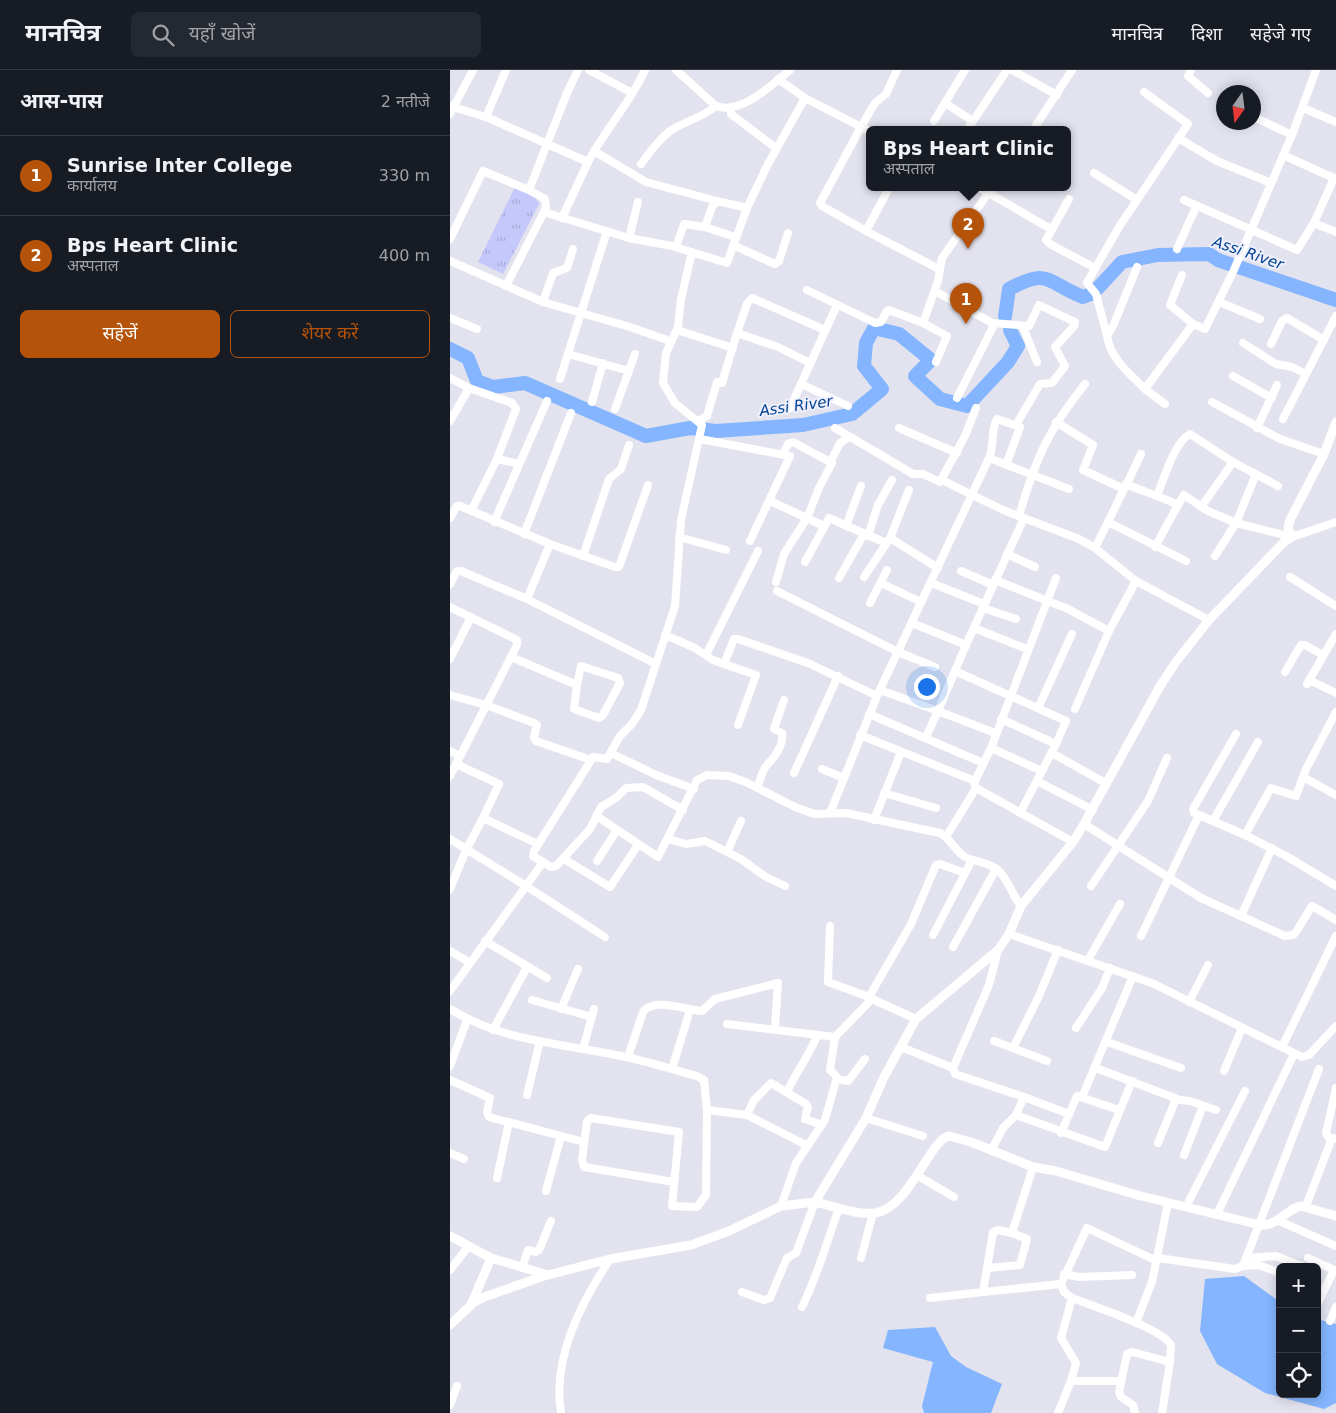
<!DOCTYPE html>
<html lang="hi">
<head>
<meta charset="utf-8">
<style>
  :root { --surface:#171b24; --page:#242831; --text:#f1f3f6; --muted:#9ea1a6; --line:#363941; --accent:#b45309 }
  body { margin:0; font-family:"DejaVu Sans","Noto Sans Devanagari",sans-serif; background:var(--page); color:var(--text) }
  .controls { position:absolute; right:15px; bottom:15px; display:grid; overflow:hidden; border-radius:8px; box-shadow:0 2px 12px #0003 }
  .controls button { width:45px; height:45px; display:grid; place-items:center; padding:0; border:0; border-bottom:1px solid var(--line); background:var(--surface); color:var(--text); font:25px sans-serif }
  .compass { position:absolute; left:766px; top:15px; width:45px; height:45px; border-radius:50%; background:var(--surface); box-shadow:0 2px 12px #0003; rotate:194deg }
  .you { position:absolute; left:476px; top:616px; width:18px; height:18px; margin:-12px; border:4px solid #fff; border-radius:50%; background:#1a73e8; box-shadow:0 0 0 8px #1a73e833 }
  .badge { display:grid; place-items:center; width:32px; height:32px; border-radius:50%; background:var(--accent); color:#fff; font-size:16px; font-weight:700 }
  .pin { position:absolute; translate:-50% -41px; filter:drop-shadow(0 1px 2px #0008) }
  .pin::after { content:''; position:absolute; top:26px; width:18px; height:15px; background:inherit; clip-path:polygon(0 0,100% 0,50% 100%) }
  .popup { position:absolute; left:416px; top:56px; width:205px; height:65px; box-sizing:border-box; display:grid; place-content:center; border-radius:8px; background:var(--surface); filter:drop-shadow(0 1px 4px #0005); font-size:16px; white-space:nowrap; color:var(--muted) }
  .popup b { font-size:19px; color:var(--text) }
  .popup::after { content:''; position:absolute; left:50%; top:100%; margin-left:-10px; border:10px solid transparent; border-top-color:var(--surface) }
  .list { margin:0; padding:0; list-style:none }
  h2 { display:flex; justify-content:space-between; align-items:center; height:65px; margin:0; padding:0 20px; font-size:21px }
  h2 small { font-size:16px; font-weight:400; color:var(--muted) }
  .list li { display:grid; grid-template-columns:32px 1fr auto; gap:15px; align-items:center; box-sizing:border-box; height:80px; padding:0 20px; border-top:1px solid var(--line) }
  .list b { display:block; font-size:19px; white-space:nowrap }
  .list p { margin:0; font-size:16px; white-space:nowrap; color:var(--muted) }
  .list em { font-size:16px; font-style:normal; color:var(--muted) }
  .actions { display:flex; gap:10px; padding:15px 20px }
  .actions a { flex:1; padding:11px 0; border:1px solid var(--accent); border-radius:8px; text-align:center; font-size:18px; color:var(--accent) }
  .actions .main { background:var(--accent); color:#fff }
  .icon { flex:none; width:28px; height:28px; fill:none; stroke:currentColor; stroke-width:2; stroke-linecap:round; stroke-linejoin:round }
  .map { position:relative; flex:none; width:886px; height:1343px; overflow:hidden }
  header { display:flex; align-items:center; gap:30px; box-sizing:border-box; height:70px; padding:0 25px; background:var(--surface); border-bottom:1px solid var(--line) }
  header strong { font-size:24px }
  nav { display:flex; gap:28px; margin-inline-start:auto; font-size:18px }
  .search { width:350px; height:45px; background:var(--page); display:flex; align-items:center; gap:12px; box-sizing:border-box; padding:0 18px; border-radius:8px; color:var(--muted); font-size:19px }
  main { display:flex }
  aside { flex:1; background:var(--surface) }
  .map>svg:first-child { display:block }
  .park { fill:url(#park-tufts) }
  .water { fill:#84b5fe }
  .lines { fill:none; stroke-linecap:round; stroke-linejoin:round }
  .river { stroke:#84b5fe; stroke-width:14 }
  .minor { stroke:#fff; stroke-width:8 }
  .tertiary { stroke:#fff; stroke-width:9 }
  .labels { text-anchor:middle; stroke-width:4; stroke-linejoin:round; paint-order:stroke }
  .water-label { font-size:15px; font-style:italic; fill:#004294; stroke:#eff0fb }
</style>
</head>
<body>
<header>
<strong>मानचित्र</strong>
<div class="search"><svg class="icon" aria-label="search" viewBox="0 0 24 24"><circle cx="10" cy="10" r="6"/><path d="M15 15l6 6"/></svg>यहाँ खोजें</div>
<nav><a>मानचित्र</a><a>दिशा</a><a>सहेजे गए</a></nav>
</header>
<main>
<aside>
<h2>आस-पास<small>2 नतीजे</small></h2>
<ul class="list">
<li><span class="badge">1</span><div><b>Sunrise Inter College</b><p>कार्यालय</p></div><em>330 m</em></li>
<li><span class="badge">2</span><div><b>Bps Heart Clinic</b><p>अस्पताल</p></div><em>400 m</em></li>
</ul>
<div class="actions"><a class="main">सहेजें</a><a>शेयर करें</a></div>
</aside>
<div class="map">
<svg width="886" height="1343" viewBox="0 0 886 1343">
  <defs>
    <pattern id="park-tufts" width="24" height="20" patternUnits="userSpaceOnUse" patternTransform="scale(1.25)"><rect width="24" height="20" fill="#c5c8fb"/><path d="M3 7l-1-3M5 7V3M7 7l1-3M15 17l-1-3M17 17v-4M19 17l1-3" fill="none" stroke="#a8abd6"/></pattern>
  </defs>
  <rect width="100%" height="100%" fill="#e2e3ee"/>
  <!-- park -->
  <path class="park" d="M65,117L84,125L89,134L53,204L28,192Z"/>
  <!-- water -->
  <g class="water">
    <path d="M794,1206L830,1232V1324H867V1249L886,1254V1333L874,1339L815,1323L767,1294L750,1261L755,1209Z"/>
    <path d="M485,1257L501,1286L516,1297L552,1314L541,1343H474L472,1336L483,1292L433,1278L438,1260Z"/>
  </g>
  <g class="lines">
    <!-- river -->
    <g class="river">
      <path d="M648,218L672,192L708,185L759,184L768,190L886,230"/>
      <path d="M555,247L559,219C600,197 595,212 633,227L641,224"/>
      <path d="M0,279L18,288L27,311L43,317L75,313L196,366L240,358L266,361L353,355L402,344L432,319L414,296L416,273L424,258L449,264L481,290L465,306L490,329L517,336L558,292L568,276L560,260"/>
    </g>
    <!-- minor -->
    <g class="minor">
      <path d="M139,0L182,23"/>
      <path d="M226,0L266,36C292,45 321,15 340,0"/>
      <path d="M562,0L607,25"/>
      <path d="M741,0L738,6L758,23"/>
      <path d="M328,9L355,28L419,61"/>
      <path d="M495,33L523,51"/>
      <path d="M0,36L36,47L138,92L112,148"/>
      <path d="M281,38V44L326,78"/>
      <path d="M853,38L886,52"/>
      <path d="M0,44L23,0"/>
      <path d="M36,47L56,0"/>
      <path d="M804,47L842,65"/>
      <path d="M484,51L515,0"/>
      <path d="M517,60L557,0"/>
      <path d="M583,60L622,0"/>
      <path d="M728,68L767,91L821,113"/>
      <path d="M144,81L196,112L267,131"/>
      <path d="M833,85L886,109"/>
      <path d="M138,92C155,60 180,33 195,0"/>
      <path d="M191,94C200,82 208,70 220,61C235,51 252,48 266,36"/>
      <path d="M644,103L687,130"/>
      <path d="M439,118L416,161L372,136L370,133L411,57L425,33L436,24L447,0"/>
      <path d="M530,118L601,159"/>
      <path d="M619,129L596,170L600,174L645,198"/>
      <path d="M734,130L847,180L864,153L884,108"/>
      <path d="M94,142L179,168L222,176L277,193L297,138L318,94L355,28"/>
      <path d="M864,153L886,162"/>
      <path d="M255,157L262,137L267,131L297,138"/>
      <path d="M416,161L489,199"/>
      <path d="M179,168L188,132"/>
      <path d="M0,169L33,101L79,120"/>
      <path d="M283,175L325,194L329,191L338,163"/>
      <path d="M226,177L234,154L255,157L285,167"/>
      <path d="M727,179L746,137"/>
      <path d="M0,191L93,232L180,257L220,271"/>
      <path d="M687,197L664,254L657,266L646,224L637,213L638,211L669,157L738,54L694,22"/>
      <path d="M732,205L720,235L743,254L755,259L783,202L842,65L866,0"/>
      <path d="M56,216L96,138L95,129L79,120L117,23L128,0"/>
      <path d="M357,220L425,253L431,252L437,241L439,240L473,253L488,211L492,188L542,118"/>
      <path d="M485,221L542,253L543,257L507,328"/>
      <path d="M93,232L103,203L117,198L123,179"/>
      <path d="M769,232L810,249"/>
      <path d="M0,248L27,259"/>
      <path d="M473,253L497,266L486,292"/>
      <path d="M542,253L579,256L589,235L625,252L624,256L605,277L615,296L602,313L590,314L566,355"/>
      <path d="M573,257L587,292"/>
      <path d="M227,260L283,278"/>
      <path d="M287,263L297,234L302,228L375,260"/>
      <path d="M657,266C660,288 680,304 695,319L743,254"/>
      <path d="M793,273L826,294L842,297L856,304"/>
      <path d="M821,274L832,251L837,248L874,270"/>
      <path d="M118,284L179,301"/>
      <path d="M783,306L822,328"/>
      <path d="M0,308L19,318"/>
      <path d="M110,309L157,161"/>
      <path d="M272,313L287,263L328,277L360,293"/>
      <path d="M351,314L398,336"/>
      <path d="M695,319L715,334"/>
      <path d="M142,332L153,293"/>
      <path d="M762,332L830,369L874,384"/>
      <path d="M340,338L387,235"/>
      <path d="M165,339L185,284"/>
      <path d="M833,349L886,246"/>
      <path d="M0,351L19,318L62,333L66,339L47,389"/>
      <path d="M248,351L257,346L267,312"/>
      <path d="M606,352L643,375L633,400L674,419L658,452"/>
      <path d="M385,358L463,404H473L490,412L515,366L526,338"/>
      <path d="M449,358L507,383"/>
      <path d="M807,358L827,315"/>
      <path d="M250,369L340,386L300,471"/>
      <path d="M539,388L619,419"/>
      <path d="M381,391L390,373L399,367"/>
      <path d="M492,410L553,440L629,469L645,478L686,511L759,550"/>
      <path d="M676,414C694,422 711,426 728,435L734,425L758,441L786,453L842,467L886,452"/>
      <path d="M675,418L691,384"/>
      <path d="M707,426C713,410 725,371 740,364L783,392L828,416"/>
      <path d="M320,431L374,456"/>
      <path d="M751,437L783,392"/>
      <path d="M21,441L47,389L69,394"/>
      <path d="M569,446C585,390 598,360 635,314"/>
      <path d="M0,448L7,436H10L100,474L77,529"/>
      <path d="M44,452L97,331"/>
      <path d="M396,456L411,416"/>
      <path d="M74,464L121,343"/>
      <path d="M418,466L428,435L442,410"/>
      <path d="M229,467L276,480"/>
      <path d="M440,468L459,420"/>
      <path d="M100,474L165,497H169L198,415"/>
      <path d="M705,477L728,435"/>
      <path d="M645,478L658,452L736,491"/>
      <path d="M557,484L585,497"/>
      <path d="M133,486L159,409L171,399L179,375"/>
      <path d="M765,486L786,453L806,404"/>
      <path d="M355,492L379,448L436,473"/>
      <path d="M511,501L543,515"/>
      <path d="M414,507L440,468L488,498"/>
      <path d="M840,507L886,536"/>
      <path d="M389,508L414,464"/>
      <path d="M545,510L618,539L659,561"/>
      <path d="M326,512L334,484L357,448L369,418L382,393L343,372L338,374L333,384"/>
      <path d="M431,513L471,532"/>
      <path d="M481,513L534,534"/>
      <path d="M0,514L7,501H11L77,529L206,594"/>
      <path d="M327,521L448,582L485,597"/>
      <path d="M420,533L437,500"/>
      <path d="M0,537L67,570V575L0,706"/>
      <path d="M533,538L566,549"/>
      <path d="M462,553L516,575L488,641L545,663"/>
      <path d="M524,558L577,579"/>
      <path d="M215,565L245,578L263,590L274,594L284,569H288L358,593L427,626"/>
      <path d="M516,575L574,448"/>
      <path d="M256,585L308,481"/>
      <path d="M61,587L127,615L124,639L149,648L153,645L170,613L168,608L131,596L127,615"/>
      <path d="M0,589L21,547"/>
      <path d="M274,594L306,605L288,655"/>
      <path d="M505,601L616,651L606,674"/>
      <path d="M835,602L851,575H855L873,585"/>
      <path d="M859,610L886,623"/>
      <path d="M857,614L886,564"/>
      <path d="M430,620L488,641L476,667"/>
      <path d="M0,625L36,635L84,653L87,655L84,667L86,671L141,690"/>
      <path d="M588,638L622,564"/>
      <path d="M625,639L659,561L686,511"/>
      <path d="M886,642L856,699L846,726L821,718L795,765L836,786L886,816"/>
      <path d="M419,644L533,693"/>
      <path d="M551,649L606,674L570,743"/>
      <path d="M410,665L525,711"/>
      <path d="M541,678L592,701"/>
      <path d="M0,681L10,686"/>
      <path d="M161,683L206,705L244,719"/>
      <path d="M602,683L657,714"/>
      <path d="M6,694L49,714L33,748"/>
      <path d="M372,699L394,708"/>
      <path d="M344,703L388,606"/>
      <path d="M853,707L886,725"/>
      <path d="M587,711L643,740"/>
      <path d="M307,718C310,712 312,700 317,695C324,688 334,675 332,663L324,659L334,630"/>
      <path d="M526,718L623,772"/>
      <path d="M434,723L486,738"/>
      <path d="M233,740L193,717L176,718L166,728L151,737L140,759L106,796L101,797L83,786L84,781L143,687L157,689L170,666L182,654L191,640L225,536L231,450L252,355L225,333L213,313L216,283L228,257L231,229L242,182"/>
      <path d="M380,743L427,626L539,388C545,375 540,362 547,349L570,357L556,395"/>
      <path d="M749,745L744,743L743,739L786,664"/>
      <path d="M148,747L208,787L247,710L257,705L279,706L298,713L345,737L364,744L396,743L490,763C501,769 505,781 515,787C525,792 539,792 548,800C558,809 562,825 571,836"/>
      <path d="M424,750L451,682"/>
      <path d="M763,751L808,672"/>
      <path d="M634,754L751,828L835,866L843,865L846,862L862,836L886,850"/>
      <path d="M496,767L526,718L524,713L541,678L606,508"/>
      <path d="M0,769L76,816L93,792"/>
      <path d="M218,769L236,774L255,771L291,789L316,807L335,816"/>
      <path d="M277,782L291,751"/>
      <path d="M114,789L160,817L188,775"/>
      <path d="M147,791L167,760"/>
      <path d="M641,816L698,731L717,688"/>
      <path d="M0,819L16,780L33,748L88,774"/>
      <path d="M791,846L822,778"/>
      <path d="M380,856L378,912L422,928"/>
      <path d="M559,864L702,913L852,987L859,985L886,956"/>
      <path d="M483,865L522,790"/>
      <path d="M691,866L749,745L795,765"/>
      <path d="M35,871L97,908"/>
      <path d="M503,877L546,799"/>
      <path d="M0,881L19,892"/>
      <path d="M638,890L670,834"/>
      <path d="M0,921L76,816L155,867"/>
      <path d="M419,927L461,854L486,795L490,794L515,803"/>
      <path d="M82,930L142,947"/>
      <path d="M739,932L758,895"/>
      <path d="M0,939C53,972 117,974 176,987C200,992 223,1000 247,1006L254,1010L257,1040L256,1125L247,1137L222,1136L229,1062L141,1048L137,1051L132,1090L134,1097L224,1112"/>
      <path d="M111,939L128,899"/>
      <path d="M277,954L385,967L422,929L466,949"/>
      <path d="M626,958L652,918L660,898"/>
      <path d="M43,960L77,897"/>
      <path d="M544,971L597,991"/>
      <path d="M657,972L731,998"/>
      <path d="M451,977L503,998"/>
      <path d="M832,977L886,866"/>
      <path d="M563,978L588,928L608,880"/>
      <path d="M133,979L144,939"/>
      <path d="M178,987L193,942C204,927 236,940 252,941L265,929L328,913L325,959"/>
      <path d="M0,996L17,950"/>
      <path d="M646,998L730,1030L740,1031L766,1040"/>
      <path d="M222,999L240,940"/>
      <path d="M774,1001L792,958"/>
      <path d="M387,1009L398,1011L415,989"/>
      <path d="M0,1010L40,1028L37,1042L39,1047L134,1072"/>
      <path d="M886,1018L876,1063L878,1067L886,1069"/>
      <path d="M337,1022C346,1002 359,986 367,966"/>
      <path d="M77,1025L90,971"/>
      <path d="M574,1027L619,1044"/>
      <path d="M632,1027L683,906"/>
      <path d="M257,1040L297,1045L358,1076"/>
      <path d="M297,1045L304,1030L321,1013L356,1034L358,1037L355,1049L372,1055"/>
      <path d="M566,1045L655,1077L682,1011"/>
      <path d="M416,1048L473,1066"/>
      <path d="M611,1063L627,1026L669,1040"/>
      <path d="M708,1073L726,1029"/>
      <path d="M541,1081L553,1058L566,1045L574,1027L505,1004L503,998L539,915L548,880"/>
      <path d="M0,1083L14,1089"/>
      <path d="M734,1085L753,1036"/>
      <path d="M468,1106L504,1127"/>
      <path d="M47,1108L59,1052"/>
      <path d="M96,1121L111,1066"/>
      <path d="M331,1136L346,1093L375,1050L387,1007L380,1000L385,967"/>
      <path d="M856,1136L882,1068"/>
      <path d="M736,1137L795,1021"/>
      <path d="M767,1144L844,984"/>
      <path d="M827,1150L886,1176"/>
      <path d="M411,1188L423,1143"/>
      <path d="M708,1188L785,1199L793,1196L869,999"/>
      <path d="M796,1188L826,1186L854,1197"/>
      <path d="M858,1188L886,1201"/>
      <path d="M793,1196L809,1195L830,1203"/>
      <path d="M72,1198L78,1180L86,1182L89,1180L101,1151"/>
      <path d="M538,1198L570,1195L577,1169L562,1163"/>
      <path d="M0,1200L18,1177"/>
      <path d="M614,1204L629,1207L682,1205"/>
      <path d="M292,1222L314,1230L320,1228L337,1188L346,1183L365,1132"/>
      <path d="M533,1222L611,1214"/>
      <path d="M480,1228L533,1222L543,1162L548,1160L562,1163L583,1097"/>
      <path d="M622,1228L611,1268L626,1293L621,1311H670"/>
      <path d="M867,1235L884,1200"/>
      <path d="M352,1237C368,1205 377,1171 389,1138"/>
      <path d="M880,1251L886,1237"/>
      <path d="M686,1253L702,1212L718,1133"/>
      <path d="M0,1335L7,1316"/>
      <path d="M111,1343C102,1288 131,1233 160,1189"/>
      <path d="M608,1343L621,1311"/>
      <path d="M685,1343L683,1335L671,1327L669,1322L677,1284L682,1282L720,1292L721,1275C711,1258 643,1236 622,1228L614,1222L611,1214L637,1158L707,1191"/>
      <path d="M712,1343L720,1292"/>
    </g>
    <!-- tertiary -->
    <g class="tertiary">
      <path d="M365,1132C384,1136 405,1145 425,1143C459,1139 480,1069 499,1066L521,1072L583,1097L606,1101L687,1125L810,1155C827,1157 836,1139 851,1136L886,1146"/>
      <path d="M0,1166L41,1188"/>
      <path d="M21,1234L34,1227L97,1205"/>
      <path d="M0,1255L21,1235L41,1188L98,1205L160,1189L241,1175L279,1161L331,1136L365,1132L416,1048L434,1007L466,949L548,880L559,864L571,836L623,772L634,754L709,618L725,593L759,550L833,473L842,467L838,458L840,450L874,384L886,352"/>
    </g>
  </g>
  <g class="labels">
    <!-- water labels -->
    <g class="water-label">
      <text transform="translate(798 183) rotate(19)" y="5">Assi River</text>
      <text transform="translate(346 336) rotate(-8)" y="5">Assi River</text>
    </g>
  </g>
</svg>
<div class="controls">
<button>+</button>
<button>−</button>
<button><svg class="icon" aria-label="locate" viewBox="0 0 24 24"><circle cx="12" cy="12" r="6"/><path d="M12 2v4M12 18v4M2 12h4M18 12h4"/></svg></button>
</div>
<svg class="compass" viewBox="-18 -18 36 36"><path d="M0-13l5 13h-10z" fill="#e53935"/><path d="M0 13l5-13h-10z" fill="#9ea1a6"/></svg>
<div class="you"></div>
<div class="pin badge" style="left:516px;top:254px">1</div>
<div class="pin badge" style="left:518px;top:179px">2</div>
<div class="popup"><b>Bps Heart Clinic</b>अस्पताल</div>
</div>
</main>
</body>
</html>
